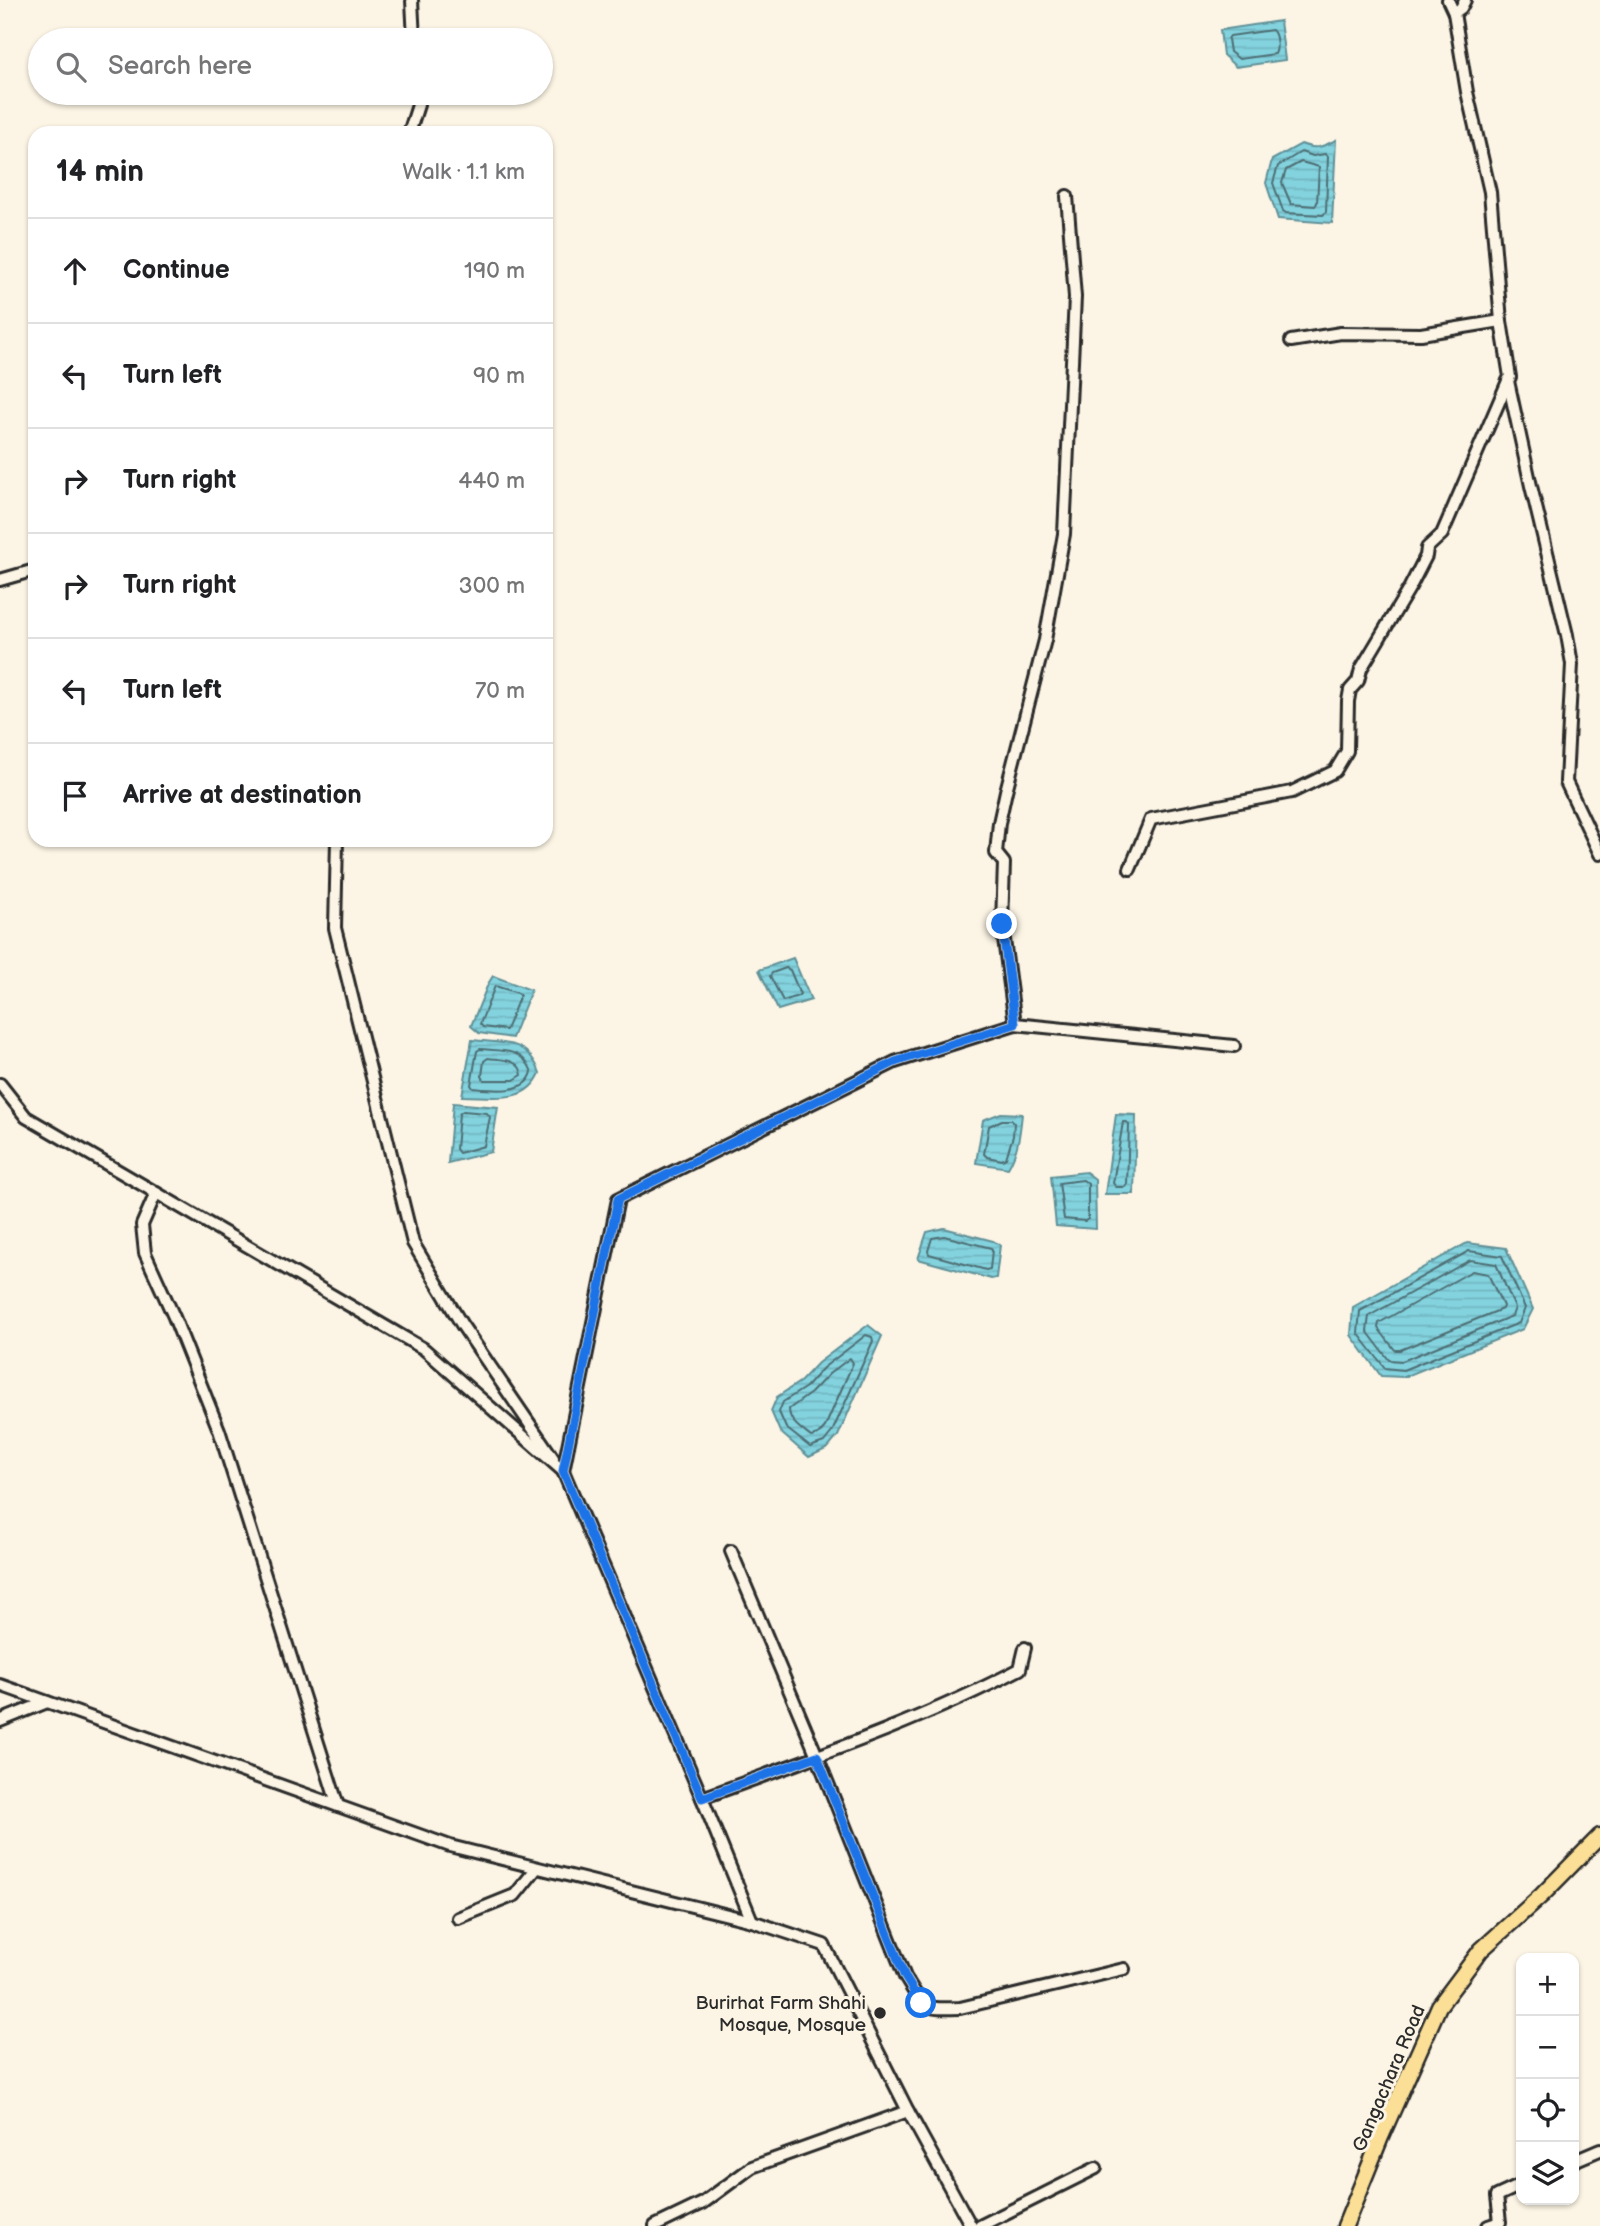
<!DOCTYPE html>
<html lang="en">
<head>
<meta charset="utf-8">
<style>
  :root { --surface:#fff; --page:#f2f2f2; --text:#202124; --muted:#757577; --line:#e0e0e0 }
  body { margin:0; font-family:"Balsamiq Sans",sans-serif; background:var(--page); color:var(--text) }
  .controls { position:absolute; right:21px; bottom:21px; display:grid; overflow:hidden; border-radius:14px; box-shadow:0 2px 5px #0004 }
  .controls button { width:63px; height:63px; display:grid; place-items:center; padding:0; border:0; border-bottom:2px solid var(--line); background:var(--surface); color:var(--text); font:35px sans-serif }
  .stop { position:absolute; width:21px; height:21px; margin:-16px; border:5px solid #1a73e8; border-radius:50%; background:#fff }
  .stop.end { background:#1a73e8; border-color:#fff; box-shadow:0 2px 7px #0008 }
  .list { margin:0; padding:0; list-style:none }
  h2 { display:flex; justify-content:space-between; align-items:center; height:91px; margin:0; padding:0 28px; font-size:30px }
  h2 small { font-size:23px; font-weight:400; color:var(--muted) }
  .list li { display:grid; grid-template-columns:46px 1fr auto; gap:21px; align-items:center; box-sizing:border-box; height:105px; padding:0 28px; border-top:2px solid var(--line) }
  .list b { display:block; font-size:26px; white-space:nowrap }
  .list em { font-size:23px; font-style:normal; color:var(--muted) }
  .icon { flex:none; width:38px; height:38px; fill:none; stroke:currentColor; stroke-width:2; stroke-linecap:round; stroke-linejoin:round }
  .map { position:relative; flex:none; width:1600px; height:2226px; overflow:hidden }
  .search { position:absolute; background:var(--surface); box-shadow:0 2px 5px #0004; left:28px; top:28px; width:525px; height:77px; display:flex; align-items:center; gap:18px; box-sizing:border-box; padding:0 24px; border-radius:38px; color:var(--muted); font-size:26px }
  .panel { position:absolute; background:var(--surface); box-shadow:0 2px 5px #0004; left:28px; top:126px; width:525px; height:721px; border-radius:21px }
  .map>svg:first-child { display:block }
  .water { fill:url(#water-rules); stroke:#609097; stroke-width:2 }
  .lines { fill:none; stroke-linecap:round; stroke-linejoin:round }
  .shore { stroke:#4e6e73; stroke-width:2 }
  .minor-casing { stroke:#2b2b2b; stroke-width:16 }
  .major-casing { stroke:#2b2b2b; stroke-width:19 }
  .minor { stroke:#fcf5e5; stroke-width:10 }
  .major { stroke:#fbdf96; stroke-width:14 }
  .route { stroke:#1a73e8; stroke-width:9 }
  .poi-dot { fill:#2b2b2b; stroke:#fcf5e5; stroke-width:2.5 }
  .labels { text-anchor:middle; stroke-width:6; stroke-linejoin:round; paint-order:stroke }
  .poi-label { font-size:19px; fill:#2b2b2b; stroke:#fcf5e5; text-anchor:end }
  .street-label { font-size:19px; fill:#2b2b2b; stroke:#fcf5e5 }
</style>
</head>
<body>
<div class="map">
<svg width="1600" height="2226" viewBox="0 0 1600 2226">
  <defs>
    <pattern id="water-rules" width="6" height="5" patternUnits="userSpaceOnUse" patternTransform="scale(1.75)"><rect width="6" height="5" fill="#83d3df"/><path d="M0 2.5h6" fill="none" stroke="#71b5c0"/></pattern>
  </defs>
  <rect width="100%" height="100%" fill="#fcf5e5"/>
  <filter id="ink" filterUnits="userSpaceOnUse"><feTurbulence type="fractalNoise" baseFrequency=".0143" numOctaves="2"/><feDisplacementMap in="SourceGraphic" scale="14" xChannelSelector="R" yChannelSelector="G"/><feConvolveMatrix kernelMatrix="1 2 1 2 8 2 1 2 1" color-interpolation-filters="sRGB"/></filter>
  <g filter="url(#ink)">
    <!-- water -->
    <g class="water">
      <path d="M1280,21L1285,60L1236,67L1223,55L1220,30Z"/>
      <path d="M1336,140L1332,223L1278,219L1266,183L1272,160L1301,144C1316,150 1322,147 1336,140Z"/>
      <path d="M793,958L811,1000L778,1010L759,970Z"/>
      <path d="M493,976L531,990L512,1038L479,1033L471,1026L488,984Z"/>
      <path d="M472,1040C504,1044 527,1038 540,1073C526,1105 493,1096 462,1096Z"/>
      <path d="M453,1103L498,1107L491,1152L448,1163Z"/>
      <path d="M1001,1113L1022,1114C1020,1133 1018,1152 1008,1168L976,1163L983,1120Z"/>
      <path d="M1116,1114L1136,1115L1134,1194H1105Z"/>
      <path d="M1086,1172L1095,1179L1096,1229L1056,1226L1051,1176Z"/>
      <path d="M944,1228L993,1241L1000,1245L996,1278L991,1279L918,1259L927,1232Z"/>
      <path d="M1467,1243L1506,1248L1533,1309L1523,1329L1404,1377L1381,1376L1351,1335L1353,1307Z"/>
      <path d="M868,1325L882,1336L838,1436L828,1448L809,1457L780,1432L771,1411L777,1397L801,1381L818,1363Z"/>
    </g>
    <g class="lines">
      <!-- shore -->
      <g class="shore">
        <path d="M1272,30C1277,34 1278,49 1275,54L1239,59L1230,52L1228,39L1230,36Z"/>
        <path d="M1301,152L1313,156L1325,154L1328,156L1326,212L1323,215L1286,213L1283,211L1273,183L1278,166Z"/>
        <path d="M1301,162L1319,167L1317,203L1315,206L1291,204L1282,183L1286,170Z"/>
        <path d="M786,968L790,970L800,994L798,996L783,1001L770,976L772,973Z"/>
        <path d="M495,986L518,993L520,995L506,1030L483,1027L480,1024Z"/>
        <path d="M480,1049C502,1051 523,1048 532,1072C526,1095 492,1090 473,1088L471,1085L477,1051Z"/>
        <path d="M488,1058C501,1060 520,1058 522,1075L514,1080H484L482,1076L484,1061Z"/>
        <path d="M463,1111L487,1113L490,1117L484,1146L459,1153L456,1149L459,1114Z"/>
        <path d="M1002,1120H1011L1014,1123L1013,1136L1006,1158L1002,1160L987,1157L984,1154L989,1126Z"/>
        <path d="M1123,1122H1127L1129,1125L1127,1184L1125,1187H1116L1113,1183Z"/>
        <path d="M1083,1180L1088,1184V1219L1085,1221L1064,1219L1059,1183Z"/>
        <path d="M944,1236L991,1248L992,1250L990,1269L986,1270L929,1254L928,1251L932,1238Z"/>
        <path d="M1469,1251L1502,1256L1525,1308L1519,1323L1403,1370L1385,1368L1358,1333L1360,1311Z"/>
        <path d="M1470,1260L1496,1264L1515,1308L1512,1316L1402,1361L1389,1360L1367,1331L1369,1316Z"/>
        <path d="M1472,1271L1488,1274L1503,1306L1502,1309L1400,1350H1395L1378,1328L1379,1323Z"/>
        <path d="M866,1335L872,1337L873,1341L832,1432L824,1442L810,1447L786,1428L779,1412L783,1402L806,1387L823,1368Z"/>
        <path d="M850,1358L853,1363L825,1427L818,1435L811,1437C801,1429 789,1422 789,1409L811,1393L829,1374Z"/>
      </g>
      <!-- minor casing -->
      <g class="minor-casing">
        <g id="minor">
          <path d="M412,0L414,40"/>
          <path d="M1448,0L1454,13L1467,92L1490,192L1501,321L1510,377L1508,381L1531,486L1567,635L1572,664L1566,782L1600,854"/>
          <path d="M1454,13L1461,8L1465,0"/>
          <path d="M409,133L418,105L417,93"/>
          <path d="M1291,341L1341,333L1421,334L1501,321"/>
          <path d="M0,580L35,570"/>
          <path d="M337,840L335,928L413,1243L462,1325L553,1458"/>
          <path d="M1130,869L1151,819L1292,792L1335,771L1347,751L1348,701L1350,690L1358,681L1361,669L1410,587L1426,556L1427,548L1442,534L1508,381"/>
          <path d="M1015,1024L1002,924L1004,863L996,853L999,823L1006,791L1045,640L1064,534L1075,297L1067,196"/>
          <path d="M0,1084L26,1117L424,1349L563,1471L702,1798L752,1921"/>
          <path d="M156,1193L142,1225L145,1253L174,1317L219,1430L338,1806"/>
          <path d="M563,1471L618,1199L895,1062L1015,1024L1234,1046"/>
          <path d="M731,1551L817,1756L905,1977C925,2009 922,2009 960,2008L1124,1969"/>
          <path d="M0,1685L450,1846L752,1921L824,1945L908,2111L971,2226"/>
          <path d="M0,1721L47,1702"/>
          <path d="M702,1798C809,1759 919,1722 1020,1669L1025,1648"/>
          <path d="M458,1918L515,1895L536,1869"/>
          <path d="M1574,2161L1600,2150"/>
          <path d="M655,2226L703,2203L752,2167L908,2111"/>
          <path d="M980,2226L1096,2168"/>
          <path d="M1488,2226L1500,2222L1497,2196L1521,2185"/>
        </g>
      </g>
      <!-- major casing -->
      <g class="major-casing">
        <path id="major" d="M1345,2226L1381,2137L1439,2006L1481,1950L1542,1895L1600,1836"/>
      </g>
      <!-- minor -->
      <use href="#minor" class="minor"/>
      <!-- major -->
      <use href="#major" class="major"/>
    </g>
  </g>
  <g class="lines" filter="url(#ink)">
    <!-- route -->
    <path class="route" d="M921,2003L905,1977L817,1756L702,1798L563,1471L618,1199L895,1062L1015,1024L1002,924"/>
  </g>
  <!-- markers -->
  <circle class="poi-dot" cx="880" cy="2013" r="7"/>
  <g class="labels">
    <!-- poi labels -->
    <g class="poi-label">
      <text x="866" y="2009">Burirhat Farm Shahi<tspan x="866" dy="22">Mosque, Mosque</tspan></text>
    </g>
    <!-- street labels -->
    <g class="street-label">
      <text transform="translate(1388 2078) rotate(-67)" y="7">Gangachara Road</text>
    </g>
  </g>
</svg>
<div class="controls">
<button>+</button>
<button>−</button>
<button><svg class="icon" aria-label="locate" viewBox="0 0 24 24"><circle cx="12" cy="12" r="6"/><path d="M12 2v4M12 18v4M2 12h4M18 12h4"/></svg></button>
<button><svg class="icon" aria-label="layers" viewBox="0 0 24 24"><path d="M12 4l9 5-9 5-9-5zM3 14l9 5 9-5"/></svg></button>
</div>
<div class="stop" style="left:921px;top:2003px"></div>
<div class="stop end" style="left:1002px;top:924px"></div>
<div class="search"><svg class="icon" aria-label="search" viewBox="0 0 24 24"><circle cx="10" cy="10" r="6"/><path d="M15 15l6 6"/></svg>Search here</div>
<section class="panel">
<h2>14 min<small>Walk · 1.1 km</small></h2>
<ul class="list">
<li><svg class="icon" aria-label="ahead" viewBox="0 0 24 24"><path d="M12 20V5M6 11l6-6 6 6"/></svg><div><b>Continue</b></div><em>190 m</em></li>
<li><svg class="icon" aria-label="left" viewBox="0 0 24 24"><path d="M17 20v-9H6M10 6l-5 5 5 5"/></svg><div><b>Turn left</b></div><em>90 m</em></li>
<li><svg class="icon" aria-label="right" viewBox="0 0 24 24"><path d="M7 20v-9h11M14 6l5 5-5 5"/></svg><div><b>Turn right</b></div><em>440 m</em></li>
<li><svg class="icon" aria-label="right" viewBox="0 0 24 24"><path d="M7 20v-9h11M14 6l5 5-5 5"/></svg><div><b>Turn right</b></div><em>300 m</em></li>
<li><svg class="icon" aria-label="left" viewBox="0 0 24 24"><path d="M17 20v-9H6M10 6l-5 5 5 5"/></svg><div><b>Turn left</b></div><em>70 m</em></li>
<li><svg class="icon" aria-label="arrive" viewBox="0 0 24 24"><path d="M6 21V4h12l-3 4 3 4H6"/></svg><div><b>Arrive at destination</b></div></li>
</ul>
</section>
</div>
</body>
</html>
